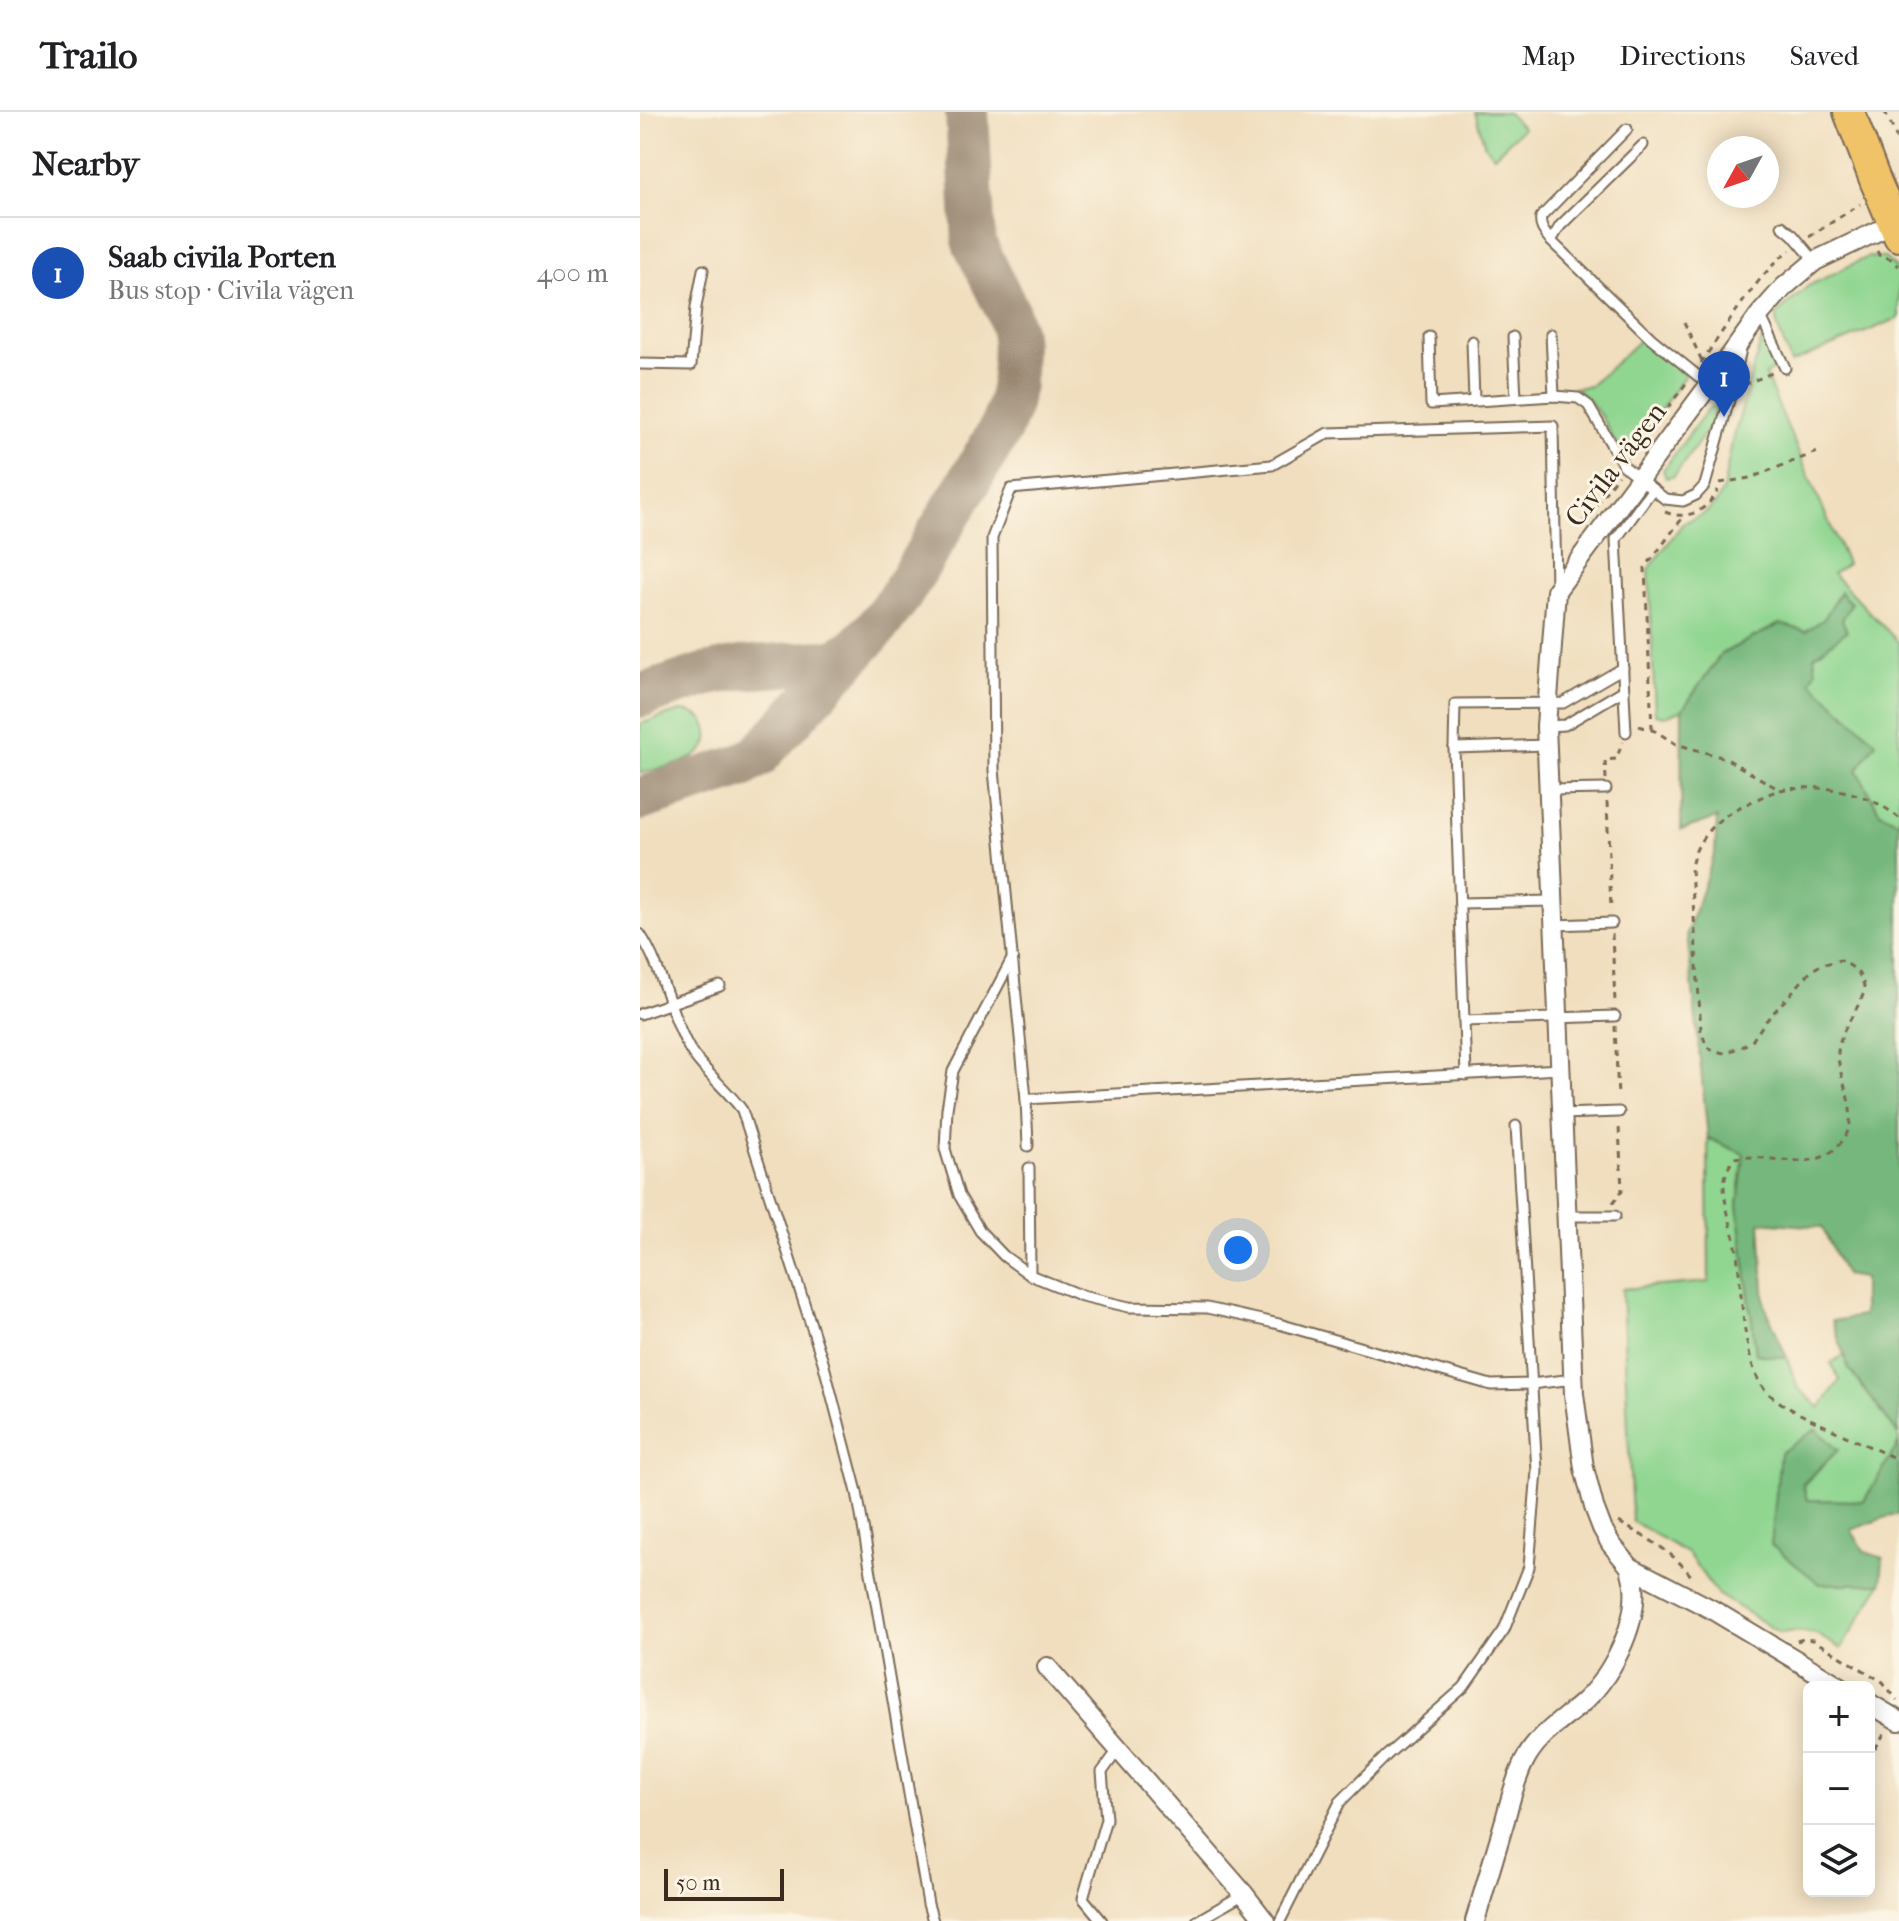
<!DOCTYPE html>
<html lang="en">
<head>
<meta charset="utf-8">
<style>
  :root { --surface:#fff; --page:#f6f6f6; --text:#202124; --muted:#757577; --line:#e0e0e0; --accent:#0f766e }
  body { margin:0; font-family:"IM FELL French Canon",serif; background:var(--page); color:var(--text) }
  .controls { position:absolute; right:24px; bottom:24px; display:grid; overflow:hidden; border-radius:12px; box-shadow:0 4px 20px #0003 }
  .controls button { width:72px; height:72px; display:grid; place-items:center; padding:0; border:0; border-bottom:2px solid var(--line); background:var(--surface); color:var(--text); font:40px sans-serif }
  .compass { position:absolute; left:1067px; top:24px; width:72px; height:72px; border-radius:50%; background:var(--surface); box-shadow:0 4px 20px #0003; rotate:230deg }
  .scale { position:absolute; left:24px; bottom:20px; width:120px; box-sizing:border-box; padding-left:8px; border:4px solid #3b2a1e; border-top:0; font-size:22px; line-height:28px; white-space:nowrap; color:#3b2a1e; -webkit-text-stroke:6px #fcf5e5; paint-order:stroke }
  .you { position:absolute; left:598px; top:1138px; width:28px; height:28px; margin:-20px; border:6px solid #fff; border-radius:50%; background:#1a73e8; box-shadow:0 0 0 12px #1a73e833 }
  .badge { display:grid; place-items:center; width:52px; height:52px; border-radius:50%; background:var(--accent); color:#fff; font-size:26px; font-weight:700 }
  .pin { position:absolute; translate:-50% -66px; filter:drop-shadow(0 2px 4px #0008) }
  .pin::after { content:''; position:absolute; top:42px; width:28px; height:24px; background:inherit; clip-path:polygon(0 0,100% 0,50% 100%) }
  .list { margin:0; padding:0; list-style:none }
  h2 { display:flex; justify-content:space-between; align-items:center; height:104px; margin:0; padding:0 32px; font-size:34px }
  h2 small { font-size:26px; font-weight:400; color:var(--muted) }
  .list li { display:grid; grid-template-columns:52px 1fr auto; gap:24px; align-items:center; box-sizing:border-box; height:112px; padding:0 32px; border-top:2px solid var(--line) }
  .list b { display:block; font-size:30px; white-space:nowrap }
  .list p { margin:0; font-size:26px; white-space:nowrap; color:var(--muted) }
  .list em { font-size:26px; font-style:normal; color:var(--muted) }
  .icon { flex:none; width:44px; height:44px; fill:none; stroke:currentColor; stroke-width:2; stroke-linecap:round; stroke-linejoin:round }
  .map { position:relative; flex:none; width:1259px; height:1809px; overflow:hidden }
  header { display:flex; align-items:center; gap:48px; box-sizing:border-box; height:112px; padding:0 40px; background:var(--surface); border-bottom:2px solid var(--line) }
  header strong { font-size:38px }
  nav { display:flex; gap:44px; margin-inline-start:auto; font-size:28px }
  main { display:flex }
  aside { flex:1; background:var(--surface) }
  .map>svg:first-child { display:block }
  .green { fill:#90d691; stroke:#668058; stroke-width:2 }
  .forest { fill:#74b77b; stroke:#58704c; stroke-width:2 }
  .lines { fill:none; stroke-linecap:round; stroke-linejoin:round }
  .taxiway { stroke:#96846e; stroke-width:44 }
  .service-casing { stroke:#7a6956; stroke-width:13 }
  .minor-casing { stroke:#7a6956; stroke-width:22 }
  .primary-casing { stroke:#7a6956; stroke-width:34 }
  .path { stroke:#7a6956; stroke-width:3; stroke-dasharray:6 6; stroke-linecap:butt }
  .service { stroke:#fff; stroke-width:9 }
  .minor { stroke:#fff; stroke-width:18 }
  .primary { stroke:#f0c369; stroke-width:30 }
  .labels { text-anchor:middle; stroke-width:6; stroke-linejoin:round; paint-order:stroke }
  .street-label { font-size:28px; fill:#3b2a1e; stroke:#fcf5e5 }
</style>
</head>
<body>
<header>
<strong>Trailo</strong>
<nav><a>Map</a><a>Directions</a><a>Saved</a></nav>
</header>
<main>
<aside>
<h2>Nearby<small></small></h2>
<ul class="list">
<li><span class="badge" style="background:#1a4fb4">1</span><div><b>Saab civila Porten</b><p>Bus stop · Civila vägen</p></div><em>400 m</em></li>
</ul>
</aside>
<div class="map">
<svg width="1259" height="1809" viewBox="0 0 1259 1809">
  <rect width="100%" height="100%" fill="#fcf5e5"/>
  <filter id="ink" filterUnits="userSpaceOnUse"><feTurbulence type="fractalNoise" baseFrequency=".0125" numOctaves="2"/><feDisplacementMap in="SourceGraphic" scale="16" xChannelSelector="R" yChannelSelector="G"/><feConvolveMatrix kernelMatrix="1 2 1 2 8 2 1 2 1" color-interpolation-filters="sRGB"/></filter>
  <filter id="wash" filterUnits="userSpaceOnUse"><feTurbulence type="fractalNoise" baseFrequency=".006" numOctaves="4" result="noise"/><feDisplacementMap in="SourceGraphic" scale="32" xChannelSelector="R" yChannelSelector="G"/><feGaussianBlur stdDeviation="1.8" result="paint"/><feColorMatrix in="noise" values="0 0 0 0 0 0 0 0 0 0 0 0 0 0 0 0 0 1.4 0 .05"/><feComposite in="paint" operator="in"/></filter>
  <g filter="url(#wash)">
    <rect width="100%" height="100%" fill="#f0debe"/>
    <!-- green -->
    <g class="green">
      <path d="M835,0H867L883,16L854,44L845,34Z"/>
      <path d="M1227,145L1245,146L1259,159V206L1151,251L1137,213V202L1168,174Z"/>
      <path d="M1122,225L1135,257L1125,263L1207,452L1193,462L1259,531V711L1239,699L1217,658L1200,598L1169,569L1173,544L1207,519L1202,508L1211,491L1200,481L1184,507L1166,519L1139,512L1081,542L1042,598L1025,604L1015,602L1009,457L1043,411L1064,402L1076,391L1083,378L1091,335Z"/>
      <path d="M1002,226L1045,263L992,338L986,342L980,340C968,317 957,291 934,276L950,274Z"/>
      <path d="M1074,294L1077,300V305L1034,364L1026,366L1023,358L1067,298Z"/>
      <path d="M40,599C50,599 62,603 66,613C81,649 23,655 0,661V612Z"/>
      <path d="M1068,1026L1104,1042L1098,1093L1116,1242L1147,1246L1158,1276L1180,1296L1200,1268L1191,1251L1204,1243L1209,1257L1259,1323V1331L1224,1389L1166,1388L1163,1373L1198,1338L1140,1341L1180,1472H1241L1201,1537L1176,1522L1158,1519L1140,1521L1077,1482L1048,1442L992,1409L982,1177L1069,1170Z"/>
    </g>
    <!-- forest -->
    <g class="forest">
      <path d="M1200,480L1211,492L1202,508L1207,519L1174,544L1176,560L1170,569L1236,630L1217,658L1239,699L1259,711V1323L1209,1257L1192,1209L1223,1204V1166L1205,1163L1182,1115L1120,1110L1125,1194L1147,1246L1116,1242L1098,1093L1104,1042L1068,1026L1047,821L1075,740L1077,706L1041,718L1042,598L1081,542L1140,512L1166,519L1184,507Z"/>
      <path d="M1176,1317L1198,1338L1163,1372L1167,1388L1224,1389L1259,1331V1403H1252L1211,1418L1225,1440L1243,1446L1241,1472H1180L1131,1433L1140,1341Z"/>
    </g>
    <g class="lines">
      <!-- taxiway -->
      <g class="taxiway">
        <path d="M0,584L64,563L100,556L195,549L216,537"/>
        <path d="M0,687L102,654L118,644L235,517L261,483L360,318L368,297L373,272L374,223L368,200L334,131L327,0"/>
      </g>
    </g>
  </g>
  <g filter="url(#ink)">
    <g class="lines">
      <!-- service casing -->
      <g class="service-casing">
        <g id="service">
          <path d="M987,17L901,105C899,115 905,121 911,129L1011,226L1069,273"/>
          <path d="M1142,114L1153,123L1175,149"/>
          <path d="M911,129L920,114L1003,33"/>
          <path d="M1120,202L1145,256"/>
          <path d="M911,222L914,284"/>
          <path d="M789,225L791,292L914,284L938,286L948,293L984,354L1025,387L1043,389L1056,383L1065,373L1092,278L1101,237"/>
          <path d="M873,225L876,286"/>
          <path d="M832,229L834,288"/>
          <path d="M0,252L51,253L56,195L63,158"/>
          <path d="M916,476L913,314L688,321L632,353L371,377L352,426L354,658L386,987L920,957"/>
          <path d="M906,614L925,613L984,578"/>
          <path d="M986,620L976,427L1012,378"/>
          <path d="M814,636L815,592L923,591L983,556"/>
          <path d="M909,678L966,677"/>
          <path d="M820,791L913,789"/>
          <path d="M914,813L972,811"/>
          <path d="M0,822C23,857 29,900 49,936C61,957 87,977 102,998L183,1250L217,1380L288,1792L293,1809"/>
          <path d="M372,847L313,959L307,997L305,1037L319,1083L340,1119L364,1144L390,1163L442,1184L489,1195L567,1196L639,1212L851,1273L891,1272L934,1267"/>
          <path d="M0,902L80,874"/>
          <path d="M824,909L975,904"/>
          <path d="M826,963L814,636L907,633"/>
          <path d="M386,987L388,1034"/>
          <path d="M922,1002L979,1000"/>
          <path d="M389,1056L390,1163"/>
          <path d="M927,1104H975"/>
          <path d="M462,1809L443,1786L466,1707L462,1660L478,1638"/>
          <path d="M557,1809L604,1782"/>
          <path d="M640,1809L700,1690L747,1643L824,1575L864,1518L889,1455L897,1359L876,1014"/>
        </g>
      </g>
      <!-- minor casing -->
      <g class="minor-casing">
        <g id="minor">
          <path d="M407,1555L604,1782L625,1809"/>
          <path d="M1201,1575L1071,1497L990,1455L971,1432L962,1416L954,1395L944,1356L934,1282L906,614L916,479L1069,273L1120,202L1144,175L1175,149L1259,109"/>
          <path d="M1229,1591L1259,1609"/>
          <path d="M835,1809C845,1775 855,1742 865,1708C870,1689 875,1668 884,1650C896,1625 920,1610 940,1593C970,1567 998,1514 994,1473C993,1467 991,1461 990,1455"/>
        </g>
      </g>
      <!-- primary casing -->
      <g class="primary-casing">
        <path id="primary" d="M1209,0L1235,68L1259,124"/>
      </g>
      <!-- path -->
      <g class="path">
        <path d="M1245,0L1254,19L1259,35"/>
        <path d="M1169,125L1220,92"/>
        <path d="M1237,139L1239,143L1251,147L1259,154"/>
        <path d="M1044,210L1062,249"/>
        <path d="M1061,251C1084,218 1118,161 1150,138"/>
        <path d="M1104,273L1134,260"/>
        <path d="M992,344L1047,270"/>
        <path d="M1080,371L1110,366L1180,339"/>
        <path d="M1025,400C1047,409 1067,399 1078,378"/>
        <path d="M942,412L978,363"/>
        <path d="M999,614L1015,619L1036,632L1085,646L1140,678"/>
        <path d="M1012,617L1005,456L1044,404"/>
        <path d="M966,667L965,648L976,647L983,630"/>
        <path d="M967,690L971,798"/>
        <path d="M1259,706C1232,683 1196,674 1161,676C1153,677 1145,676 1137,679C1127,682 1118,687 1109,691C1080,703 1056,724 1051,756L1061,919L1067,935L1074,939L1085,941L1103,934L1112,929L1125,910L1172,858L1181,853L1200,848C1212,854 1222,861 1224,875C1226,890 1197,918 1198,943C1200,978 1229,1011 1191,1040C1167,1059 1124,1041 1095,1046C1088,1054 1085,1062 1084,1073C1084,1093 1092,1114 1096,1134C1102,1170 1101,1257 1128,1281C1143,1294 1163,1304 1181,1312C1207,1325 1233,1336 1259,1348"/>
        <path d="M972,822L975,890"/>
        <path d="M975,914L978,986"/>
        <path d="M973,1091L982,1079L979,1014"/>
        <path d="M979,1410C1010,1429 1032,1437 1054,1468"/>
        <path d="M1157,1529L1163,1527L1173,1528L1243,1570L1257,1588"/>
        <path d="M1235,1637L1245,1620"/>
      </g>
      <!-- service -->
      <use href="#service" class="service"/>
      <!-- minor -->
      <use href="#minor" class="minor"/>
      <!-- primary -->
      <use href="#primary" class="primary"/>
    </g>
  </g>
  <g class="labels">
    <!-- street labels -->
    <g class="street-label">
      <text transform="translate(975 352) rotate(-53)" y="10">Civila vägen</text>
    </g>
  </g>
</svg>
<div class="controls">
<button>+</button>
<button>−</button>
<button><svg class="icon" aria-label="layers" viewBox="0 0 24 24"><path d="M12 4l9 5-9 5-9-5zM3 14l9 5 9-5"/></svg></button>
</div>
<svg class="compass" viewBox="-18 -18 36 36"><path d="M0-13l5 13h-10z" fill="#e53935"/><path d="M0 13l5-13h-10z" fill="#757577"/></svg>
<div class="scale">50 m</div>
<div class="you"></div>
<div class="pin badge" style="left:1084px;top:305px;background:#1a4fb4">1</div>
</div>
</main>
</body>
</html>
